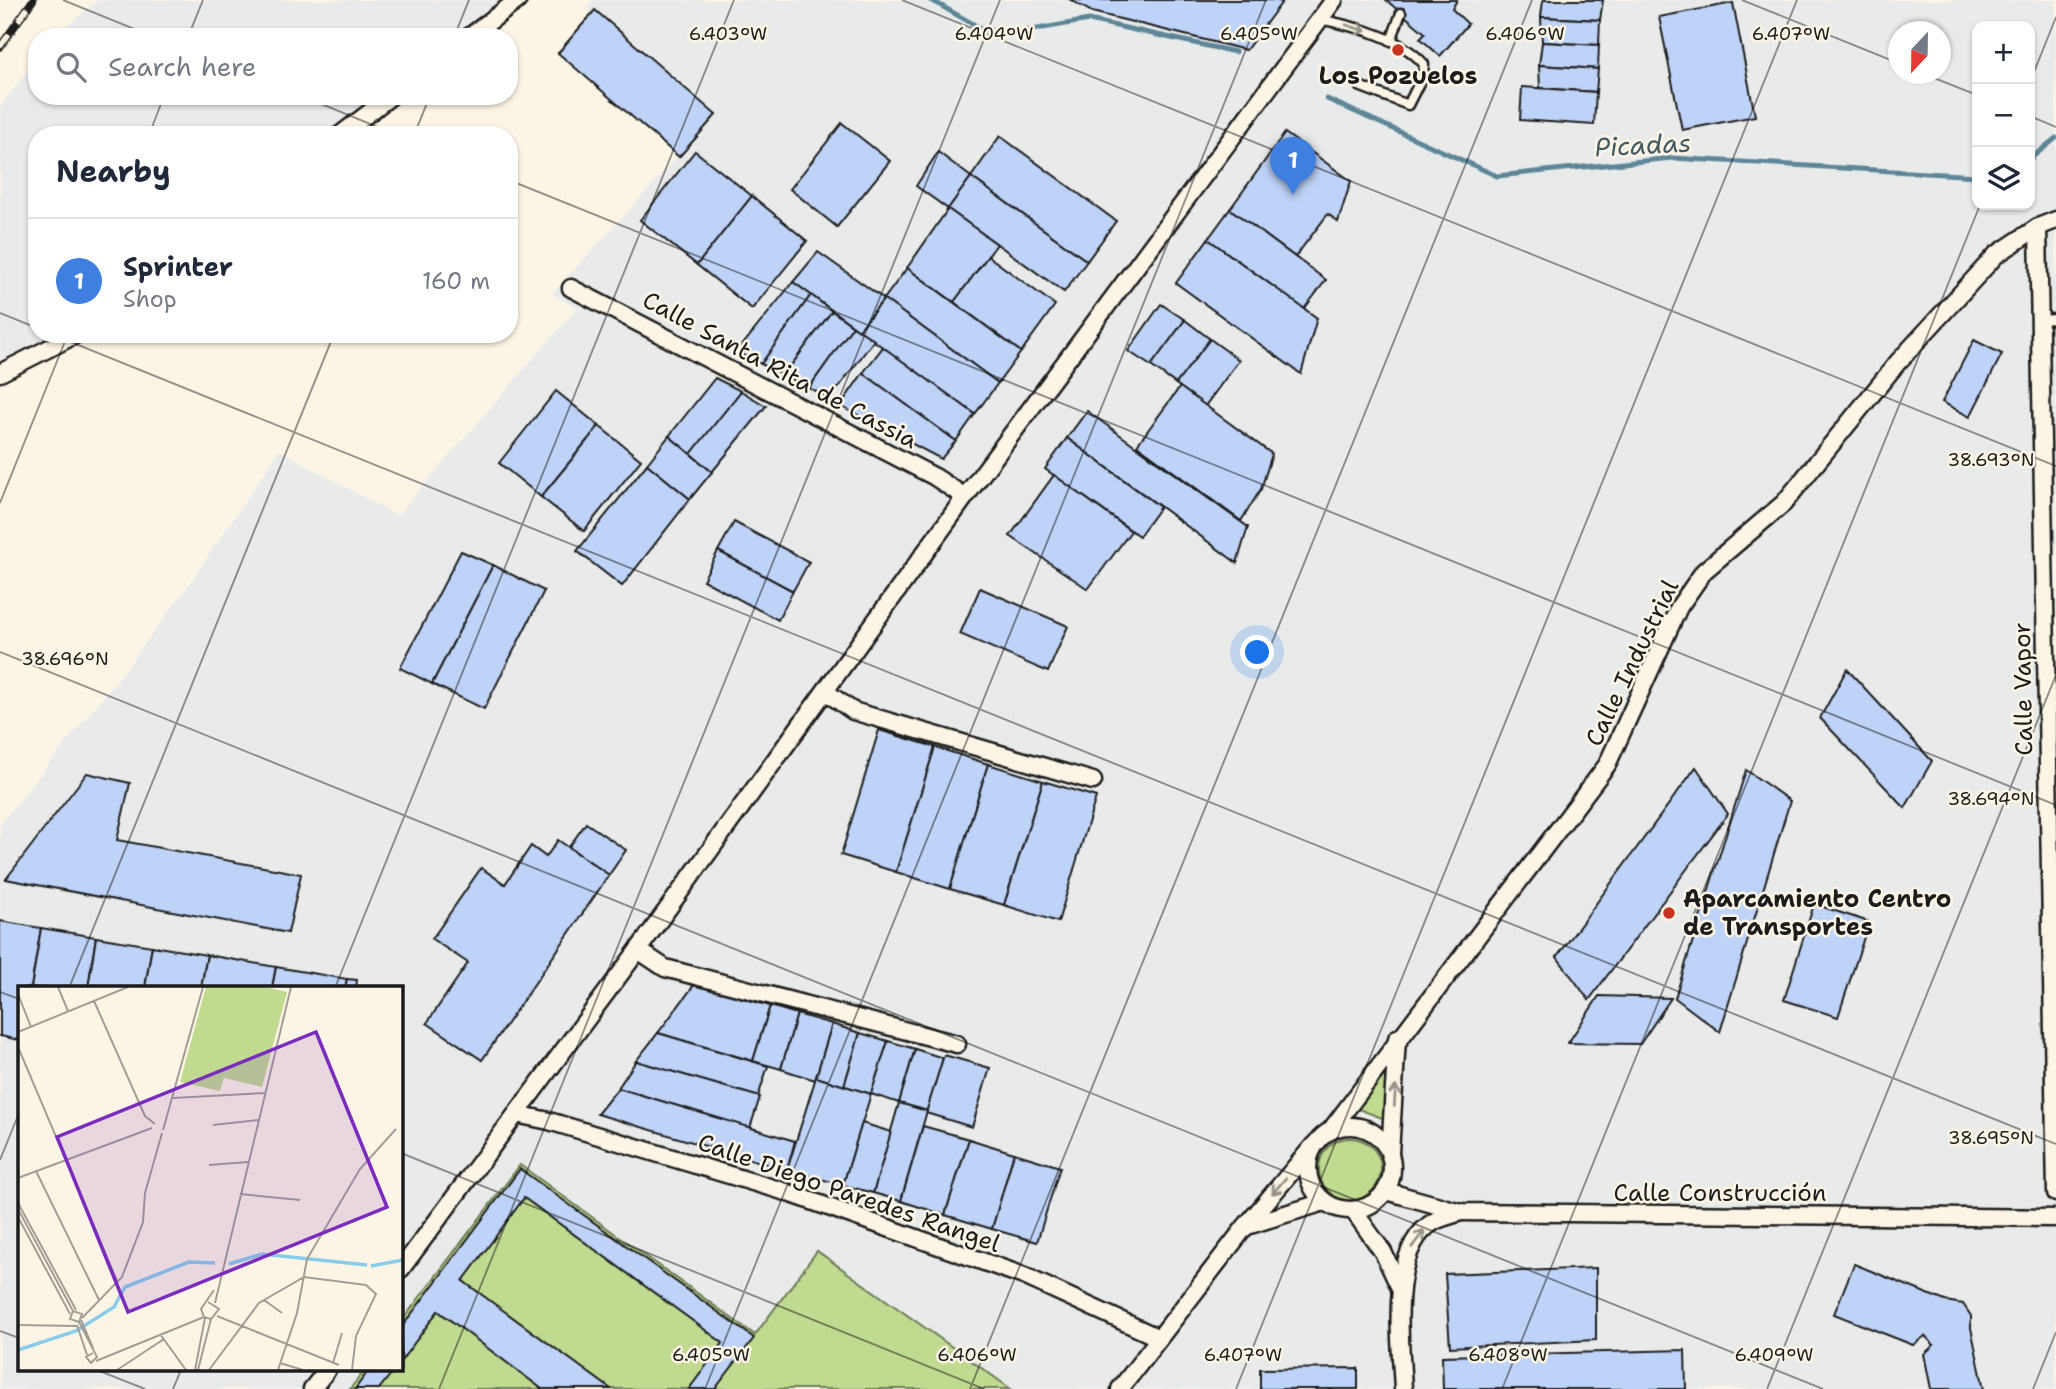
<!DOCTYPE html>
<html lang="en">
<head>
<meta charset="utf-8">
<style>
  :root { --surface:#fff; --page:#f6f6f7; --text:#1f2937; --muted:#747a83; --line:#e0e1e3; --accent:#c8321e }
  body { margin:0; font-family:"Shantell Sans",sans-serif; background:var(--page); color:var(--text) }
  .controls { position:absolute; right:21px; top:21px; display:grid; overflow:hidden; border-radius:14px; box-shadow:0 2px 5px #0004 }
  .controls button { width:63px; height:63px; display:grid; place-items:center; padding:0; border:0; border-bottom:2px solid var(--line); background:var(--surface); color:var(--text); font:35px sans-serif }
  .compass { position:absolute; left:1888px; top:21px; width:63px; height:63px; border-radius:50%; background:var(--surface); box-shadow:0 2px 5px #0004; rotate:202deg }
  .you { position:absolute; left:1258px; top:653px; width:24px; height:24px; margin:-18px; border:5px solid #fff; border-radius:50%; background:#1a73e8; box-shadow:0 0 0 10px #1a73e833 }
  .badge { display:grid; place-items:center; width:46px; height:46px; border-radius:50%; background:var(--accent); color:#fff; font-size:23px; font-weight:700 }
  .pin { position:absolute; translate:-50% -58px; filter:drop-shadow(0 2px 4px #0008) }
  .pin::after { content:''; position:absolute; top:37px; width:24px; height:21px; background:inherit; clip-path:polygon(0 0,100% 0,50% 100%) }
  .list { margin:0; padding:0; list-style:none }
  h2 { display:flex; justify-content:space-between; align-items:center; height:91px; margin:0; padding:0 28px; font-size:30px }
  h2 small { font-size:23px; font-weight:400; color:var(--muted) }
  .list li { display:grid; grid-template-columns:46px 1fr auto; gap:21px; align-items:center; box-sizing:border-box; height:126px; padding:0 28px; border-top:2px solid var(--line) }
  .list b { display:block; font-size:26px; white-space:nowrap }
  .list p { margin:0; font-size:23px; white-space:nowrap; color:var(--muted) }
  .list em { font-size:23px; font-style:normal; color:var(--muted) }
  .icon { flex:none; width:38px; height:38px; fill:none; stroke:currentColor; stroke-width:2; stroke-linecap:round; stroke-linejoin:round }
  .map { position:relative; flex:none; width:2056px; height:1389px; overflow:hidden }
  .search { position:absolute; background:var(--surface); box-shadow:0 2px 5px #0004; left:28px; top:28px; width:490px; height:77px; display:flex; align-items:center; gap:18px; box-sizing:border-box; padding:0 24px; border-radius:28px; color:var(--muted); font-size:26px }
  .panel { position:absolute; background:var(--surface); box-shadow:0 2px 5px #0004; left:28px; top:126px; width:490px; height:217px; border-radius:28px }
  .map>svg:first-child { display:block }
  .built { fill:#e9ebeb; fill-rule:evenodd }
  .green { fill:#c0da90; stroke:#6e7b56; stroke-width:2 }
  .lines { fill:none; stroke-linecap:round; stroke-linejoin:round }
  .stream { stroke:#5d8698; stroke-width:5 }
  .building { fill:#bed3f8; stroke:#1c1c1c; stroke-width:2 }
  .service-casing { stroke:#1c1c1c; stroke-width:13 }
  .minor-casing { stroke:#1c1c1c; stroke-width:21 }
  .service { stroke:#fcf5e5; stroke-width:8 }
  .minor { stroke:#fcf5e5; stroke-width:16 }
  .rail-casing { stroke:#1c1c1c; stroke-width:8 }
  .rail { stroke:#fcf5e5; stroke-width:5; stroke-dasharray:16; stroke-linecap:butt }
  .oneway { stroke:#97938b }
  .ticks { fill:none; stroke:#1c1c1c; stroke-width:2; stroke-opacity:0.45 }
  .poi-dot { fill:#c8321e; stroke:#fcf5e5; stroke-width:2.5 }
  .labels { text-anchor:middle; stroke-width:5; stroke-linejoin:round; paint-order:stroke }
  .poi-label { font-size:24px; font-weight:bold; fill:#1c1c1c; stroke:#fcf5e5 }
  .street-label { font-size:24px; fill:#1c1c1c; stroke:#fcf5e5 }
  .water-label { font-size:26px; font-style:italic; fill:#425a64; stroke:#fcf5e5 }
  .inset-river { fill:none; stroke:#89cdeb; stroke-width:3.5 }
  .inset-road { fill:none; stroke:#a29e95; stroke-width:2 }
  .view { fill:#7b2cbf; fill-opacity:0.15; stroke:#7b2cbf; stroke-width:3.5 }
  .inset-edge { fill:none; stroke:#1c1c1c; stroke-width:3.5 }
  .ticks-label { font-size:18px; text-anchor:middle; fill:#1c1c1c; stroke:#fcf5e5; stroke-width:5; stroke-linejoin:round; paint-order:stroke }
</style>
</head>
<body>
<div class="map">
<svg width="2056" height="1389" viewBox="0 0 2056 1389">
  <rect width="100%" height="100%" fill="#fcf5e5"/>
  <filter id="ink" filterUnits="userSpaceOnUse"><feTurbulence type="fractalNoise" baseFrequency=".0143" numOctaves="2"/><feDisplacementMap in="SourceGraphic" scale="14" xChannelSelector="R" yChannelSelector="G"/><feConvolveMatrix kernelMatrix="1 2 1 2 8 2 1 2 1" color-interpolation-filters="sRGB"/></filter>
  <g filter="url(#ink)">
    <!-- built -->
    <g class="built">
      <path d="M98,0H530L483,37H53Z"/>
      <path d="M593,0H2056V1389H0V824L126,669L187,587L280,450L397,516L577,308L552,294L711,121L586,8ZM1977,26H2030V205H1977ZM1898,32H1940V74H1898ZM19,988H401V1370H19Z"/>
      <path d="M37,58V96H406L356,135H37V334H77L0,385V107Z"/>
    </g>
    <!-- green -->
    <g class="green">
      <path d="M1383,1074L1390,1077L1388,1117L1382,1118L1358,1109L1356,1104Z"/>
      <circle cx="1350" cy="1169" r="31"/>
      <path d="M520,1165L755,1335L817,1251L1011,1389H350L365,1370H401V1322Z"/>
    </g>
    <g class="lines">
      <!-- stream -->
      <g class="stream">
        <path d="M931,0L980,28L1009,34L1089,20L1235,52"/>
        <path d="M1327,99L1497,176L1672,158L1977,176"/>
        <path d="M2030,159L2056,138"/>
      </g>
    </g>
    <!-- building -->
    <g class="building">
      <path d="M1071,0H1275L1282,2L1246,50L1092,12Z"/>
      <path d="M1386,0H1457L1452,9L1468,24L1440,56L1420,38L1425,33Z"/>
      <path d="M1543,0H1603L1600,20L1541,17Z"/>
      <path d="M1733,3L1755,116L1682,130L1659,17Z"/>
      <path d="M595,10L716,115L679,157L558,53Z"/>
      <path d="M1541,17L1600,20L1599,45L1542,42Z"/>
      <path d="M1542,42L1599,45L1598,69L1539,65Z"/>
      <path d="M1539,65L1598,69L1596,92L1540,88Z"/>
      <path d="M1522,87L1596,92L1594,125L1520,120Z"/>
      <path d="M842,123L890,161L837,227L790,189Z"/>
      <path d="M1285,133L1351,181L1338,222L1328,214L1295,257L1230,209Z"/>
      <path d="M1000,136L1116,221L1087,261L971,177Z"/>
      <path d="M695,151L752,196L697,265L640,220Z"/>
      <path d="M938,152L971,177L948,209L916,186Z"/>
      <path d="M971,177L1087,261L1064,292L948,209Z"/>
      <path d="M752,196L807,241L752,309L697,265Z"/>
      <path d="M948,209L997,244L954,302L907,268Z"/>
      <path d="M1230,209L1326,280L1304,309L1208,239Z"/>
      <path d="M1208,239L1317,318L1301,374L1176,283Z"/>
      <path d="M818,252L884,299L859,330L793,282Z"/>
      <path d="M988,256L1055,305L1021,352L954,302Z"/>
      <path d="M907,268L1021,352L998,383L884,299Z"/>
      <path d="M793,282L811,295L761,364L737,352Z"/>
      <path d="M811,295L832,311L784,375L761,364Z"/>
      <path d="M884,299L998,383L975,414L859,330Z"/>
      <path d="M1161,304L1185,320L1151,366L1128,351Z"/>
      <path d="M832,311L853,326L809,388L784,375Z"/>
      <path d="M1185,320L1210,339L1176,384L1151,366Z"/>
      <path d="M853,326L874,340L830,399L809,388Z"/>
      <path d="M1210,339L1239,360L1205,406L1176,384Z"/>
      <path d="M1974,340L2002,354L1970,417L1942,402Z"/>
      <path d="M883,347L975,414L956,441L863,373Z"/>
      <path d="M863,373L956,441L941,459L840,406Z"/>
      <path d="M715,378L741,391L691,454L669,436Z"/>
      <path d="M1180,387L1272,454L1261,489L1241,521L1137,445Z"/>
      <path d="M556,391L599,426L541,497L499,463Z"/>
      <path d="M741,391L766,406L712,472L691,454Z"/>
      <path d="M1087,411L1248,527L1237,563L1067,438Z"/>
      <path d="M599,426L641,460L584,531L541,497Z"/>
      <path d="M669,436L712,472L690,499L647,464Z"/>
      <path d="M1067,438L1160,507L1139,536L1045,469Z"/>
      <path d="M647,464L690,499L622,586L577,551Z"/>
      <path d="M1054,475L1131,531L1088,589L1010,536Z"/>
      <path d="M734,522L809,562L793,591L718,551Z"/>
      <path d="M461,551L493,565L432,684L400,668Z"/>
      <path d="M718,551L793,591L778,620L703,580Z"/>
      <path d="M493,565L544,591L484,709L432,684Z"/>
      <path d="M980,588L1068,626L1048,672L960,634Z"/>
      <path d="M1847,669L1932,761L1905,808L1820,718Z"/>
      <path d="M879,730L935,747L896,872L841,855Z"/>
      <path d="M935,747L988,764L950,889L896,872Z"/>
      <path d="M988,764L1043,781L1004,905L950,889Z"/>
      <path d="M1696,767L1728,814L1589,1000L1557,957Z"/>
      <path d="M1746,770L1790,801L1720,1032L1675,998Z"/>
      <path d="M87,773L130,783L117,840L301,874L288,933L6,879Z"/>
      <path d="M1043,781L1096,797L1058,922L1004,905Z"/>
      <path d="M586,823L626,850L609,875L569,847Z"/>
      <path d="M558,840L609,875L482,1060L427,1023L468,963L432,939L481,868L505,884L531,846L546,857Z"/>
      <path d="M1814,904L1869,922L1838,1017L1784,1000Z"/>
      <path d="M0,921L41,928L31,988H19V1040L0,1036Z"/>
      <path d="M41,928L96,937L88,988H31Z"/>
      <path d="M96,937L152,946L145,988H88Z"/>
      <path d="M152,946L207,955L201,988H145Z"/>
      <path d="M207,955L276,967L272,988H201Z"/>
      <path d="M276,967L347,979L345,988H272Z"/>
      <path d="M347,979L357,980L356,988H345Z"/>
      <path d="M695,984L770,1006L753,1061L658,1033Z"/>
      <path d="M1599,996L1671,998L1640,1044L1568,1043Z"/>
      <path d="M770,1006L797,1014L781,1069L753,1061Z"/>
      <path d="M797,1014L832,1024L815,1080L781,1069Z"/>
      <path d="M832,1024L860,1033L844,1086L816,1077Z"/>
      <path d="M658,1033L768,1066L758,1097L636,1061Z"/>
      <path d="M860,1033L888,1041L871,1094L844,1086Z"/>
      <path d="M888,1041L915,1049L899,1103L871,1094Z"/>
      <path d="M915,1049L943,1058L927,1111L899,1103Z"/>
      <path d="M944,1055L990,1068L972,1127L926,1113Z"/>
      <path d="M636,1061L760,1097L750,1128L618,1088Z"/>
      <path d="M816,1077L871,1094L843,1185L787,1170Z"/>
      <path d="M618,1088L795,1141L787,1170L597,1114Z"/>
      <path d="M899,1103L927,1111L901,1201L873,1193Z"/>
      <path d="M862,1123L891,1132L873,1193L843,1185Z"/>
      <path d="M923,1126L969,1139L945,1215L901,1201Z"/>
      <path d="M969,1139L1014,1153L992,1229L945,1215Z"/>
      <path d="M1014,1153L1060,1167L1037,1242L992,1229Z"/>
      <path d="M520,1169L754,1338L715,1389H689L723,1343L524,1198L463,1281L611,1389H542L438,1311L401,1361V1328Z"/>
      <path d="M1854,1264L1945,1301L1963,1304L1971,1316V1328L1984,1389H1931L1924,1354L1934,1345L1925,1336L1913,1345L1834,1314Z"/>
      <path d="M1596,1268V1340L1450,1347L1445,1274Z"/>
      <path d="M1685,1350L1686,1389H1443L1442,1356Z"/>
      <path d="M1358,1368V1389H1260V1369Z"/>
      <path d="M369,1370H394L379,1389H355Z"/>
    </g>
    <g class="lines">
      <!-- service casing -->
      <g class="service-casing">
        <g id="service">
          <path d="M1320,19C1356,27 1399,36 1424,64L1423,75L1408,105L1359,86"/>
          <path d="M1391,41L1401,13"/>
          <path d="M2038,320L2056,319"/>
        </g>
      </g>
      <!-- minor casing -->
      <g class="minor-casing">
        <g id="minor">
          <path d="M469,37L518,0"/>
          <path d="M340,135L391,96"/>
          <path d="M2038,227L2056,1193"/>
          <path d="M571,288L935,477L965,497"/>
          <path d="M0,373L77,334"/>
          <path d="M826,692L853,711L1093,781"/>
          <path d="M638,950L665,968L957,1044"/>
          <path d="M516,1114L549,1121L786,1192L1024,1276L1159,1338"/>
          <circle cx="1350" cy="1168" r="42"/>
          <path d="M1330,1131L1607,765L1679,607L1704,571L1784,503L1898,362L1996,255L2038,227L2056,220"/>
          <path d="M1390,1153L1397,1038"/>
          <path d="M1386,1191L1461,1212L2056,1218"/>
          <path d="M1353,1210L1383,1252L1400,1288"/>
          <path d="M1247,1226L1324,1202"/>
          <path d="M401,1269L638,950L965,497L1334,0"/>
          <path d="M312,1389L327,1370"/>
          <path d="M1120,1389L1245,1227L1314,1145"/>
          <path d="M1403,1389C1401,1343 1387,1247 1435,1221C1443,1217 1453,1215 1461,1212"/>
        </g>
      </g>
      <!-- service -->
      <use href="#service" class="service"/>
      <!-- minor -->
      <use href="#minor" class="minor"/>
      <!-- rail casing -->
      <g class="rail-casing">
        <path id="rail" d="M0,47L33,0"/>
      </g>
      <!-- rail -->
      <use href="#rail" class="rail"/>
    </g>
    <!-- one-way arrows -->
    <defs><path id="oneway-shaft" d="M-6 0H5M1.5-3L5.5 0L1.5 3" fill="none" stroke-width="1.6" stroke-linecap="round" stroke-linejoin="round" transform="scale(1.75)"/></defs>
    <g class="oneway">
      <use href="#oneway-shaft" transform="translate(1356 28) rotate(18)"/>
      <use href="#oneway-shaft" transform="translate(1395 1096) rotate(-86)"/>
      <use href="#oneway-shaft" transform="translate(1279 1186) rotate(130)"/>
      <use href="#oneway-shaft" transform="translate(1418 1239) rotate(-53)"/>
    </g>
  </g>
  <!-- ticks -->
  <path class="ticks" d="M63,0L154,37M902,0L2056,466M1742,0L1898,63M188,37L203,0M454,37L469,0M1924,74L1977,95M2030,82L2056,17M302,96L397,135M2030,116L2056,127M149,135L164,96M414,135L430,96M509,180L2056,805M0,313L37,328M51,334L2056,1144M0,503L68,334M0,652L1823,1389M69,988L334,334M335,988L734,0M0,992L19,999M401,1153L984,1389M0,1160L19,1113M0,1331L19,1338M97,1370L145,1389M173,1389L181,1370M439,1389L1000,0M705,1389L1266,0M970,1389L1532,0M1236,1389L1797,0M1502,1389L1980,205M1767,1389L2056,675M2033,1389L2056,1332"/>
  <!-- markers -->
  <g class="poi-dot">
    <circle cx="1398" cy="50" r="7"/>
    <circle cx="1669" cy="913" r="7"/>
  </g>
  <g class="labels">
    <!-- poi labels -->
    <g class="poi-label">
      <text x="1398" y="84">Los Pozuelos</text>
      <text x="1683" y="907" text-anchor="start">Aparcamiento Centro<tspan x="1683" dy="28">de Transportes</tspan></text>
    </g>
    <!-- street labels -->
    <g class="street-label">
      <text transform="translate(780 370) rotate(28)" y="8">Calle Santa Rita de Cassia</text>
      <text transform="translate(1632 663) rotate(-64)" y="8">Calle Industrial</text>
      <text transform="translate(2023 689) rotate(-91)" y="8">Calle Vapor</text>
      <text transform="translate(849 1193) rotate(19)" y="8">Calle Diego Paredes Rangel</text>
      <text x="1720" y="1201">Calle Construcción</text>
    </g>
    <!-- water labels -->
    <g class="water-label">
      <text transform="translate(1643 145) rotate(-3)" y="9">Picadas</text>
    </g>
  </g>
  <!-- overview -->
  <g transform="translate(18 986)">
    <rect width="385" height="385" fill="#fcf5e5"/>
    <path d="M188,1H247L269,6L244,101L206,92L202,105L162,96Z" fill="#c0da90"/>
    <path class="inset-river" d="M211,278L244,268L349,279M353,280L385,274M0,364L58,345L96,321L107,301L171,276L197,277"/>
    <path class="inset-road" d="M40,1L50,25M0,8L13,41M76,15L127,130L137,138M0,46L110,1M0,61L100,297M155,112L247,107M195,139L240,134M145,144L185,1M191,179L230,176M18,185L81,314M0,192L134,142M222,208L282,214M0,217L58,324M0,223L55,325M0,231L52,328M246,314L264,327M190,316L201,323L193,333L186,331L183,323L196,304M197,317L273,1M199,330L321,379M64,332L104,291L125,236L127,207L144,147M63,334L75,362M61,336L52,333L55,325L64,328L61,336L79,371L73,377L68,371L75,367M0,339L59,340M59,339L69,369M142,348L168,384M78,375L186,331M262,377L285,384M315,377L324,347M99,384L146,353M177,384L187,332M180,384L193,333M191,384L241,317L286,291L348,299L358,308L338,350L334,384M260,384L279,327L289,273L342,183L378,143"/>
    <path class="view" d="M298,46L369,221L110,326L39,151Z"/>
    <rect width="385" height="385" class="inset-edge"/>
  </g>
  <g class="ticks-label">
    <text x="728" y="40">6.403°W</text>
    <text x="994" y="40">6.404°W</text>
    <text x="1259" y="40">6.405°W</text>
    <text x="1525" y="40">6.406°W</text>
    <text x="1791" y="40">6.407°W</text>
    <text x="1991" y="466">38.693°N</text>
    <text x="65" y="665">38.696°N</text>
    <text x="1991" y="805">38.694°N</text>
    <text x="1991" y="1144">38.695°N</text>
    <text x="711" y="1361">6.405°W</text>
    <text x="977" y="1361">6.406°W</text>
    <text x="1243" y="1361">6.407°W</text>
    <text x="1508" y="1361">6.408°W</text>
    <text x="1774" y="1361">6.409°W</text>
  </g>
</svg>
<div class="controls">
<button>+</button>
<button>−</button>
<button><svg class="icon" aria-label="layers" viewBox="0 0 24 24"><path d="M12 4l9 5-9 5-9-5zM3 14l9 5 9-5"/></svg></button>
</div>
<svg class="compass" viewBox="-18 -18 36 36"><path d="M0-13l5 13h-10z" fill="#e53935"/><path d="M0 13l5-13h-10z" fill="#747a83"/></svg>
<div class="you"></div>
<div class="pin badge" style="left:1293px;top:195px;background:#3f7fe0">1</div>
<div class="search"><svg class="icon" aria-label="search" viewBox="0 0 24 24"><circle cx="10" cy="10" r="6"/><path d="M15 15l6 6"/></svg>Search here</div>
<section class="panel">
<h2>Nearby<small></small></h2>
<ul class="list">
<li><span class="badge" style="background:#3f7fe0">1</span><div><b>Sprinter</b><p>Shop</p></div><em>160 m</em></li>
</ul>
</section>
</div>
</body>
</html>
